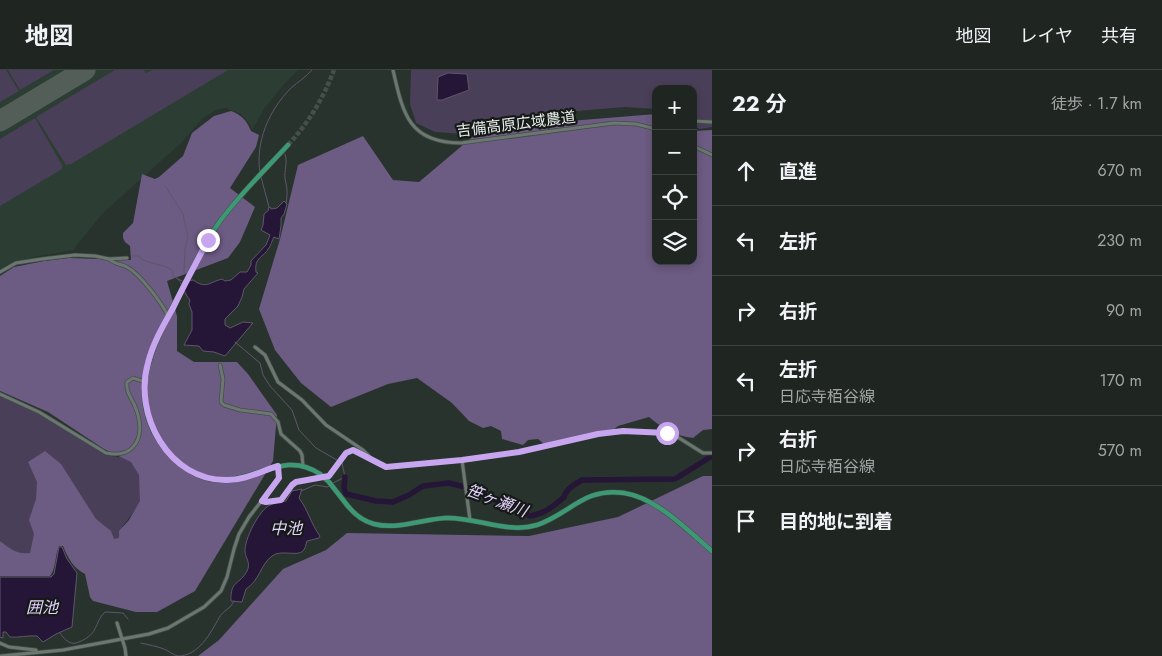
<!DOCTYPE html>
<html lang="ja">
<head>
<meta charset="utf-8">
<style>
  :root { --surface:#1f2622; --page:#2c322f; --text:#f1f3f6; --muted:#a1a5a5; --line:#3c4340 }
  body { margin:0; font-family:Jost,"Noto Sans JP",sans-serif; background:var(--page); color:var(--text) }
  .controls { position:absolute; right:15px; top:15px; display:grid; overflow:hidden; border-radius:10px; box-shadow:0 2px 8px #0003 }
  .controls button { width:45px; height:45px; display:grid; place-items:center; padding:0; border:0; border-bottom:1px solid var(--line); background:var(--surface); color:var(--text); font:25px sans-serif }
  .stop { position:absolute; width:15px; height:15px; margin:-11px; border:4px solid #c7a6ef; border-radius:50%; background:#fff }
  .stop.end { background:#c7a6ef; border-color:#fff; box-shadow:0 1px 5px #0008 }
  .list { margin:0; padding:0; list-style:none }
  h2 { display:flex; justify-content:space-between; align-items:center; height:65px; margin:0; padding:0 20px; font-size:21px }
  h2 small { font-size:16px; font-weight:400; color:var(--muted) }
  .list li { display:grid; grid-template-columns:32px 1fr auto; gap:15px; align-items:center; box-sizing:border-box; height:70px; padding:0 20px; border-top:1px solid var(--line) }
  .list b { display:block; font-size:19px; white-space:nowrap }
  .list p { margin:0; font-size:16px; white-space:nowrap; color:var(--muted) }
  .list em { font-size:16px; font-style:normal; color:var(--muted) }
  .icon { flex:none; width:28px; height:28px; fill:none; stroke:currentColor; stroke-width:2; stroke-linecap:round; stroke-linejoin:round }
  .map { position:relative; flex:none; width:712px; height:586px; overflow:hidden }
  header { display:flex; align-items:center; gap:30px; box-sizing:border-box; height:70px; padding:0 25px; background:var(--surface); border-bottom:1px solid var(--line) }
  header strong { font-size:24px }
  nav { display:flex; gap:28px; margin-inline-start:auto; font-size:18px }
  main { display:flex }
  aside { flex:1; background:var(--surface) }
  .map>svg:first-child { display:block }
  .built { fill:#2c3d33 }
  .green { fill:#4a3f58 }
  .forest { fill:#6c5b82 }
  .water { fill:#251536; stroke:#5f566c }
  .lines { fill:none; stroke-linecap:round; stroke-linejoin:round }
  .stream { stroke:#5f566c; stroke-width:1 }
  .river { stroke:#251536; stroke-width:5.5 }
  .runway { stroke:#545e58; stroke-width:21 }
  .major-tunnel { stroke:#464f49; stroke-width:4.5; stroke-dasharray:4.5 2; stroke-linecap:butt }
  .minor-casing { stroke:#444e49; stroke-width:4.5 }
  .major-casing { stroke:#444e49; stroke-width:5.5 }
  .minor { stroke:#6b7770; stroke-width:3 }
  .major { stroke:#3c9974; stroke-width:4.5 }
  .major-bridge-casing { stroke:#444e49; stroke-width:5.5; stroke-linecap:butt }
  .major-bridge { stroke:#3c9974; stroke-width:4.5 }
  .route { stroke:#c7a6ef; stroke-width:6 }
  .labels { text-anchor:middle; stroke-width:4.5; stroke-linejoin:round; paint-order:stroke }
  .street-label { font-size:15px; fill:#e7eeea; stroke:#151917 }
  .water-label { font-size:16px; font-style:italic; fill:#e2d1f9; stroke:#151917 }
</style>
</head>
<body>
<header>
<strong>地図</strong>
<nav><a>地図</a><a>レイヤ</a><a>共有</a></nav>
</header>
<main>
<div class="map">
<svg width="712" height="586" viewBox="0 0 712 586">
  <rect width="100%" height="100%" fill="#29332d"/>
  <!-- built -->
  <path class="built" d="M0,0H298L285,13L264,39L252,60L249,53L241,44L226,38L216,40L202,49L182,72L103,143L73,180L33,187L0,199Z"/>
  <!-- green -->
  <g class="green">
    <path d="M0,0H6L19,21L0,32Z"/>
    <path d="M8,0H54L20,20Z"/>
    <path d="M115,0H144L146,3L152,0H228L71,94L66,95L36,47Z"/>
    <path d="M411,0H712V57L700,59L693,56V19H656V39L625,37L553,43L481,54L465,64L435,62L416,53L410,34Z"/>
    <path d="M35,48L62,95V99L0,136V69Z"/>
    <path d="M0,326L50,349L105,385L118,387L145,384L142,431L122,457L153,477L76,466L25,488L3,476L0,470Z"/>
  </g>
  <!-- forest -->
  <g class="forest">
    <path d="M231,41C242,45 247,51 251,61L259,65L256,77L230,118L255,137L240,172L228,188L167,211L177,246V281L194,292H237L248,304L277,345L273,391L195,521L157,542H136L93,531L90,527L85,504C73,498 68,488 63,476H59C55,485 56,499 50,506H0V471C9,478 17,485 30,483L34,464L29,450L36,429L37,412L28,392L45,381L61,394L96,449L111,461L114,469L119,468V461L129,450L140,431L139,405L131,392L104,379L48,342L0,321V206L14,197L44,191L69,188L131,190L130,176L125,172L123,168V163L133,153L142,104L155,109L159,107L183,86L192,63L214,46Z"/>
    <path d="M656,44V191H693V61L712,60V359L703,360L693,368C676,366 662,358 649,347L618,356L613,360L544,374L538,369L528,370L523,375L502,369L501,361L491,356L483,358L469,351L452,333L417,308L388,314L331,337L301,313L275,280L259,239L280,169L298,95L363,66L393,110L419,112L483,58Z"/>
    <path d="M703,406H712V586H198L219,570L283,499L326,480L347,463L529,466L618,447Z"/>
  </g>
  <!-- water -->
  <g class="water">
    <path d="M448,3L467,4L469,20L442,30H437L438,7Z"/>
    <path d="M284,131L287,134L284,144L281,148V156L279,169L274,167C272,170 271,175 269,178C263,188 254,187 256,202L258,203L244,219L242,227L238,236L225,249V255L230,258L243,252L253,253L252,254L225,286L214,282L203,281L199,276L184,275L192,260V242L189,234L190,230C184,224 184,215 178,209L184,212L193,210C206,219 208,213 222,209L225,211L231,210L240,202H247L251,195V191L266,175L270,165L261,160L263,155L264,144L269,140L268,138L270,137L271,139L277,138Z"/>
    <path d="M302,419L299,428C308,440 311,454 320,466L319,468L307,471C306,474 305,479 303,481C297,487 281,479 272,486C260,495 260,510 246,519L242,532L231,531C230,510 240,515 247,501C251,493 246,489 245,482C244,470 259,440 270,435C275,433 281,432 286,431L292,421Z"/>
    <path d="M59,477H62L67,489L77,503L72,557L56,564L43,572L37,566C28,565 19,568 10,567L6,562H3V568L0,567V507H51L54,504Z"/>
  </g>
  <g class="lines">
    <!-- stream -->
    <g class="stream">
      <path d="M285,84C288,93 284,100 285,109C287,117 288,124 286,133"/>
      <path d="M260,103C255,72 269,40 291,18C298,12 306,7 312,0"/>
      <path d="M261,107L269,137"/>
      <path d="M166,117L183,144L188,167L185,179L184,202L188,206"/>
      <path d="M132,186H138C148,196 163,192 173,201V206L178,209"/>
      <path d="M235,272L260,293L263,305L270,316L292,340L299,360L316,378L342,393L345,407L333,413"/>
      <path d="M301,421L315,415L328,417L330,415"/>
      <path d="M60,563C65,570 70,576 79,572C100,563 93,554 105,542L123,543L128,549"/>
      <path d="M141,573C149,575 156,576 164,579C169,581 173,585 178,586C199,586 211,562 219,548C223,540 231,539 234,531"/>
    </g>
    <!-- river -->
    <path class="river" d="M345,407L344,418L346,424L376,431L393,432L409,425L423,416L449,413L469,418L530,446C544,444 554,436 564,427C566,419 575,414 582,410L675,409L712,386"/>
    <!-- runway -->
    <path class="runway" d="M0,51L85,0"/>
    <!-- major-tunnel -->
    <path class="major-tunnel" d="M288,75C309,52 323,29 334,0"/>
    <!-- minor casing -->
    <g class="minor-casing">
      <g id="minor">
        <path d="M393,0C403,44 409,73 461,73L614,53L636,54L656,59"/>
        <path d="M693,51L712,52"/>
        <path d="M693,76L712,85"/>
        <path d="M109,189C114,194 121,194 127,197C140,204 162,233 168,246"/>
        <path d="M0,202L16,193L42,189L75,185L95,186L109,189L127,188"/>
        <path d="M255,277L265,285L278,312L302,330L326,355L363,380L369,386"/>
        <path d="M220,295L223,309L221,332L224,335L240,340L271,344L278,352L281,364L300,381L302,385L303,396"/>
        <path d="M0,324L39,342L106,383C116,385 125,385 132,378C144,367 140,347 134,334C130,326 126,321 127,312L133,308L145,312"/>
        <path d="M462,390L470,450"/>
        <path d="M262,431L266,432L281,430L292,415L296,412L329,405L346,383L353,380L386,397L399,396L462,390L519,382L598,364L632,361L667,363L676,366L703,383H712"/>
        <path d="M117,553L125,578L126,586"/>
        <path d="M0,573L9,577L36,580"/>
        <path d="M1,586L63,580L149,564L168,558L204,537L221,521L227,507L234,479L239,464L249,447L277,411L279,408L278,397"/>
      </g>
    </g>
    <!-- major casing -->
    <g class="major-casing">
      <g id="major">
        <path d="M288,75C264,101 238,126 218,154C204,174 194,196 183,217C158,267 124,318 160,372C170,387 184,399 200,406C247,424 278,376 320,404"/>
        <path d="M347,435C354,444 363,451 374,454C398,460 423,449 446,448C476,447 507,464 537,455C570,444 584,417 624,423C657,428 687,460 712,481"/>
      </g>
    </g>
    <!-- minor -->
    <use href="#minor" class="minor"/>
    <!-- major -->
    <use href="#major" class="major"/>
    <!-- major-bridge casing -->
    <g class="major-bridge-casing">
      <path id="major-bridge" d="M320,404L329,412L347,435"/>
    </g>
    <!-- major-bridge -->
    <use href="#major-bridge" class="major-bridge"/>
  </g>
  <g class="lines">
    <!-- route -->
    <path class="route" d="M208,170C196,193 184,215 173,238C163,256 153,273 148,293C133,345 169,411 227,410C246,410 261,401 278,396L279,408L262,431L266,432L281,430L292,415L296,412L329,406L346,383L353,380L386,397L462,390L519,382L598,364L623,361L667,363"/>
  </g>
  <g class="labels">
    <!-- street labels -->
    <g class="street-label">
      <text transform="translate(516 54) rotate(-7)" y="5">吉備高原広域農道</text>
    </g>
    <!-- water labels -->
    <g class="water-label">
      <text transform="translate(497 430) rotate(21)" y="6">笹ヶ瀬川</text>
      <text x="286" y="464">中池</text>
      <text x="42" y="543">囲池</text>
    </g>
  </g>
</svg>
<div class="controls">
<button>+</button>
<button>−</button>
<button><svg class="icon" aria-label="locate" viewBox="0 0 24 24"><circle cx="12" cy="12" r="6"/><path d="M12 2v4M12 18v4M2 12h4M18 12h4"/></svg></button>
<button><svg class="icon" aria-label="layers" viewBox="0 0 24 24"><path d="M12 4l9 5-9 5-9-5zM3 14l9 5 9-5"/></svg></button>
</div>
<div class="stop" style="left:667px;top:363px"></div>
<div class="stop end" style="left:208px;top:170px"></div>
</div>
<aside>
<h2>22 分<small>徒歩 · 1.7 km</small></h2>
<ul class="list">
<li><svg class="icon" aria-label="ahead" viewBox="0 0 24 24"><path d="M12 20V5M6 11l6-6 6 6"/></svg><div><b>直進</b></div><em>670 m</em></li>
<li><svg class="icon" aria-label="left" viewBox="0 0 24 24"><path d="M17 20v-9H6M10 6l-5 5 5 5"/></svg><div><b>左折</b></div><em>230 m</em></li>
<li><svg class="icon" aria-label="right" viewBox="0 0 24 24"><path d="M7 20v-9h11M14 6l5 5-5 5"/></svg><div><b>右折</b></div><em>90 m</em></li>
<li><svg class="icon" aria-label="left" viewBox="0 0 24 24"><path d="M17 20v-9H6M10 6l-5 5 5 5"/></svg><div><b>左折</b><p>日応寺栢谷線</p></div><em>170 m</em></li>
<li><svg class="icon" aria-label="right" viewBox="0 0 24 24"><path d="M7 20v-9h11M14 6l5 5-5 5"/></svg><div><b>右折</b><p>日応寺栢谷線</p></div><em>570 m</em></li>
<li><svg class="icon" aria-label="arrive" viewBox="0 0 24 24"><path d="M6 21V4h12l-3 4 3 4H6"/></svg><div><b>目的地に到着</b></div></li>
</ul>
</aside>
</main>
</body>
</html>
